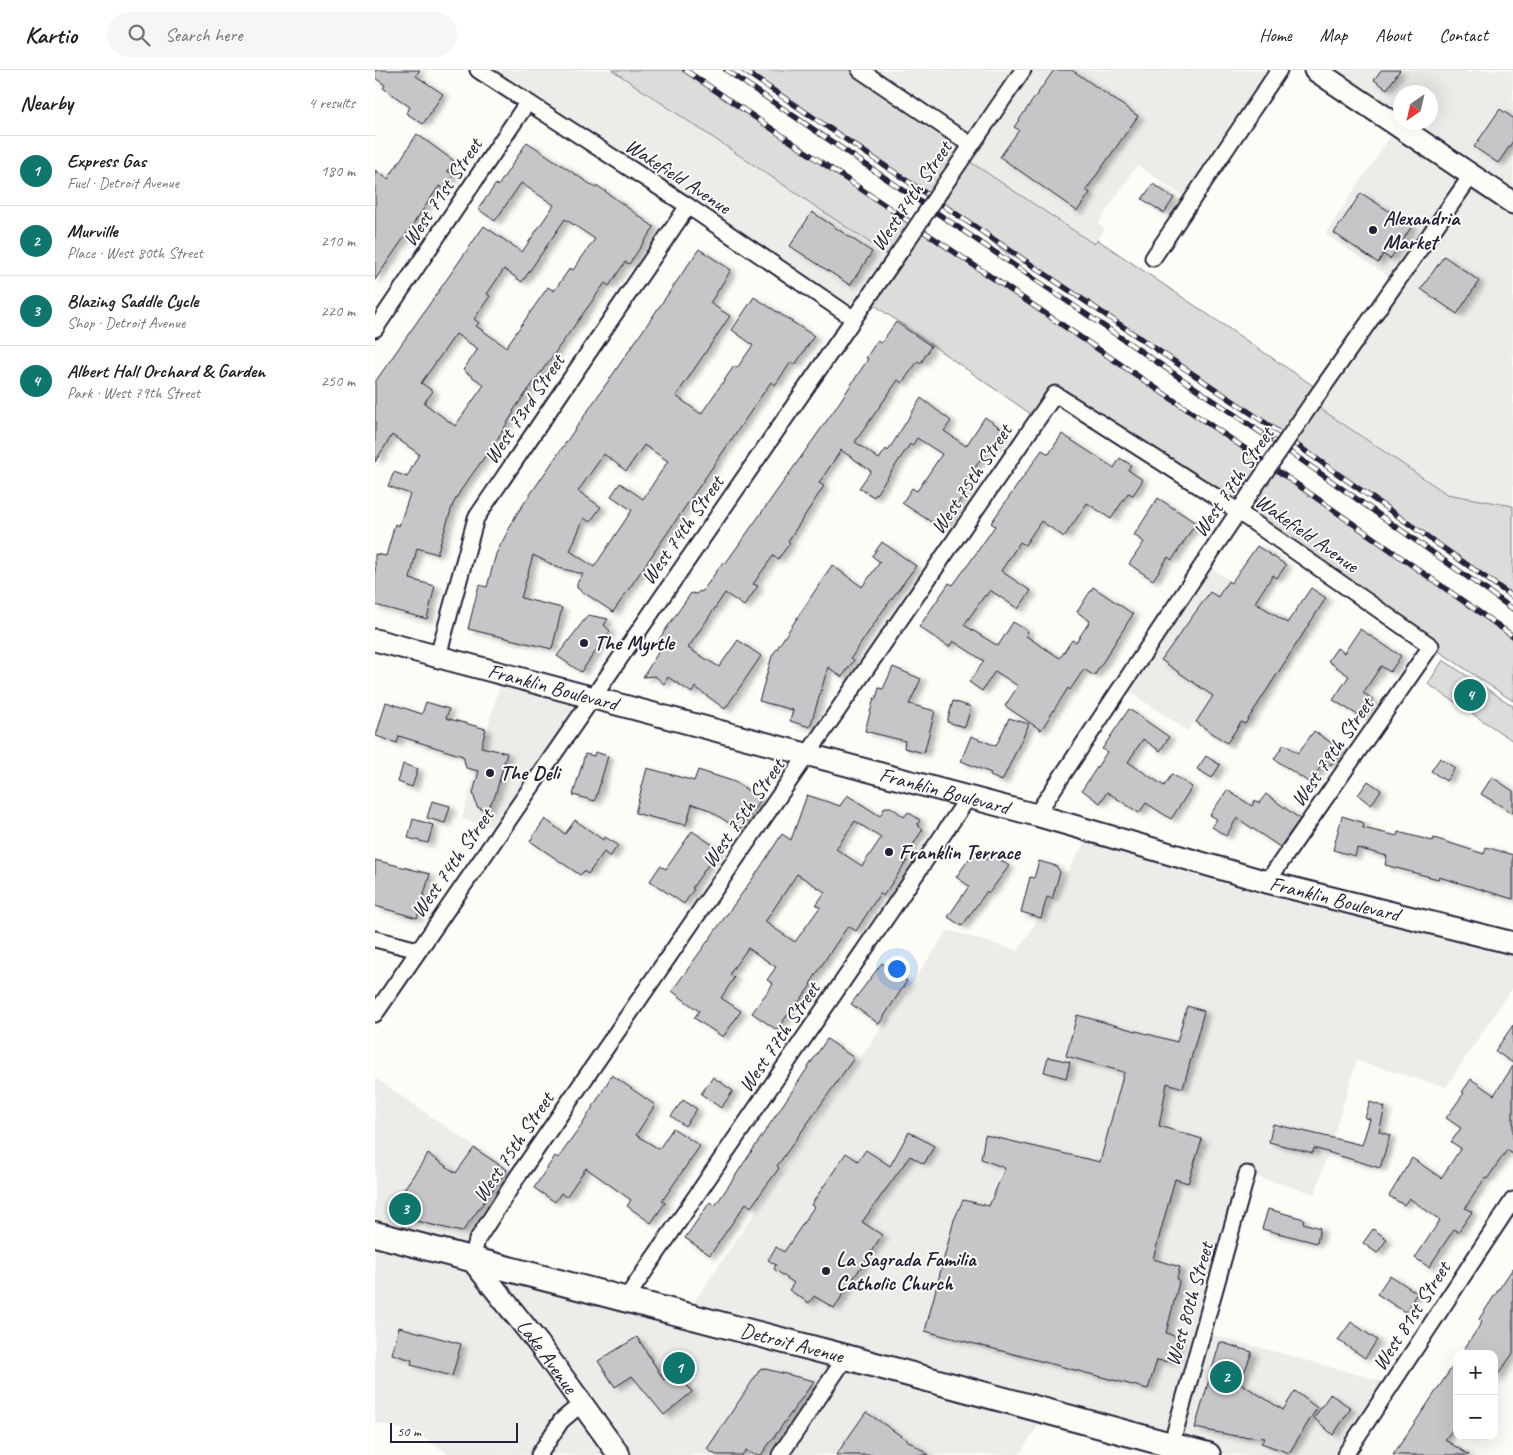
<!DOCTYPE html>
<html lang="en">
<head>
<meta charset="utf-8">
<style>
  :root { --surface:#fff; --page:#f6f6f6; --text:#202124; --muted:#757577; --line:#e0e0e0; --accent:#0f766e }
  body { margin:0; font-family:Caveat,sans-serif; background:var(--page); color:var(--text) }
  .controls { position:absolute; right:15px; bottom:15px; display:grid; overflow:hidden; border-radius:10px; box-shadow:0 5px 20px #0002 }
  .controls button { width:45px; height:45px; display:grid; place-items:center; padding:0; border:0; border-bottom:1px solid var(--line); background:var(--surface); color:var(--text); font:25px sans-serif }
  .compass { position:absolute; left:1018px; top:15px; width:45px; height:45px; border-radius:50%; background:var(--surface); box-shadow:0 5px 20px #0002; rotate:214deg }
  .scale { position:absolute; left:15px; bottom:12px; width:128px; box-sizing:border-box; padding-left:5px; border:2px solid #22223b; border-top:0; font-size:14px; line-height:18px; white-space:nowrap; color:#22223b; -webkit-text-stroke:4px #fdfcf7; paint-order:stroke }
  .you { position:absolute; left:521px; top:898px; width:18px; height:18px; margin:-12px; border:4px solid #fff; border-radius:50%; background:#1a73e8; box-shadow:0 0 0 8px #1a73e833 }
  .badge { display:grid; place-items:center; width:32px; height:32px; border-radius:50%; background:var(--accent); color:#fff; font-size:16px; font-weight:700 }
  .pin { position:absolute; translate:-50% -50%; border:2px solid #fff; box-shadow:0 1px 5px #0006 }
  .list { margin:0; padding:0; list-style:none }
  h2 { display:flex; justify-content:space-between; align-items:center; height:65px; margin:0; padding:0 20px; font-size:21px }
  h2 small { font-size:16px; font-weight:400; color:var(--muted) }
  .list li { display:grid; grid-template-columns:32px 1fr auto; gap:15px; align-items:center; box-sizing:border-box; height:70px; padding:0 20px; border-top:1px solid var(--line) }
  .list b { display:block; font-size:19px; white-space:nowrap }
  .list p { margin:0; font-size:16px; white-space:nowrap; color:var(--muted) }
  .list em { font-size:16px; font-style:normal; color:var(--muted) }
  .icon { flex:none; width:28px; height:28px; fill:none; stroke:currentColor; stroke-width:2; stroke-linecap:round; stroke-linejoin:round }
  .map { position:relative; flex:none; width:1138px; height:1385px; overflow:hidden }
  header { display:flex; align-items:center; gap:30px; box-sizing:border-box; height:70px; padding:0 25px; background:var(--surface); border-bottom:1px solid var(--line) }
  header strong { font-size:24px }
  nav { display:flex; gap:28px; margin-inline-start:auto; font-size:18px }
  .search { width:350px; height:45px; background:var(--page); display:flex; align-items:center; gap:12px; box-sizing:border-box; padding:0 18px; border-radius:28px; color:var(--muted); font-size:19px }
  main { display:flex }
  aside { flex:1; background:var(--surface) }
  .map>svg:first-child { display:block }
  .built { fill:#ecece9; fill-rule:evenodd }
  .green { fill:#dddcdb; stroke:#807f8b }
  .building { fill:#c6c6c8; stroke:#22223b; fill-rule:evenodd; filter:url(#shadow) }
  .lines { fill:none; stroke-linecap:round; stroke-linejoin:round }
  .street-casing { stroke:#22223b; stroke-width:19 }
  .secondary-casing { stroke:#22223b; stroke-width:25 }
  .primary-casing { stroke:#22223b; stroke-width:28 }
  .street { stroke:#fdfcf7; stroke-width:15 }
  .secondary { stroke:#fdfcf7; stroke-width:21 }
  .primary { stroke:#fdfcf7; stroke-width:24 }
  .rail-casing { stroke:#22223b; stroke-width:5.5 }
  .rail { stroke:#fdfcf7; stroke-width:4; stroke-dasharray:11; stroke-linecap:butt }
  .street-bridge-casing { stroke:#22223b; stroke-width:19; stroke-linecap:butt }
  .street-bridge { stroke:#fdfcf7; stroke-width:15 }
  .poi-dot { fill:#22223b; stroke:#fdfcf7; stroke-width:2 }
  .labels { text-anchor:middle; stroke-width:4; stroke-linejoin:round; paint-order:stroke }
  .street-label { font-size:21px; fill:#22223b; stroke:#fdfcf7 }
  .poi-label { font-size:21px; font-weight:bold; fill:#22223b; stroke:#fdfcf7; text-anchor:start }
</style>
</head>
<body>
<header>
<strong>Kartio</strong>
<div class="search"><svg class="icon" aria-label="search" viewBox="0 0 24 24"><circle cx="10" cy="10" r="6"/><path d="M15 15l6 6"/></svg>Search here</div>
<nav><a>Home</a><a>Map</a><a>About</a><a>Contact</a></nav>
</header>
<main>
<aside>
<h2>Nearby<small>4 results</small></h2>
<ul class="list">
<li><span class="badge">1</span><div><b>Express Gas</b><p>Fuel · Detroit Avenue</p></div><em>180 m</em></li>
<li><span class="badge">2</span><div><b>Murville</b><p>Place · West 80th Street</p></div><em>210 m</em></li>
<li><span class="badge">3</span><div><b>Blazing Saddle Cycle</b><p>Shop · Detroit Avenue</p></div><em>220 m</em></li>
<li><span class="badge">4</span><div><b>Albert Hall Orchard &amp; Garden</b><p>Park · West 79th Street</p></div><em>250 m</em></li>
</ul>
</aside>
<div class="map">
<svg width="1138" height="1385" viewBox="0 0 1138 1385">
  <defs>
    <filter id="shadow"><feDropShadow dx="5.5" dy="3" stdDeviation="2.5" flood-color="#0004"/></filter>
  </defs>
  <rect width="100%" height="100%" fill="#fdfcf7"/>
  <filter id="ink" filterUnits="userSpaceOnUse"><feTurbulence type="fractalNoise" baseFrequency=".02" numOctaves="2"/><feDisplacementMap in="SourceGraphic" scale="10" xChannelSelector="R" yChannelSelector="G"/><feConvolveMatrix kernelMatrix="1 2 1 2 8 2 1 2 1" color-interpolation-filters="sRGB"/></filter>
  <g filter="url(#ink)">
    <!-- built -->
    <g class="built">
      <path d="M103,0H236L520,189L479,249Z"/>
      <path d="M485,0H904L816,131L762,95L723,154L730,159L720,174L588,87Z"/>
      <path d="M940,0H1089L1096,4L1098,0H1138V436L1072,424L937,333L1022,212L950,164L1023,55ZM1026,22H1056V52H1026Z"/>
      <path d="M835,497L934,564L857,679L818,653L813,661L752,620Z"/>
      <path d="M128,603L219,627L126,760L87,749Z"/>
      <path d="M717,761L1138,873V917L1071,1017L982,991L940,1124L872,1104L828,1262L1017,1314L970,1385H833L672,1342L644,1385H75L43,1364L0,1352V1008L143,1106L99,1181L310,1245L573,860L643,881Z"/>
    </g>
    <!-- green -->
    <g class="green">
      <path d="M237,0H310L893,394L1138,566V631L681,324L663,349L492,230L519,189Z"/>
      <path d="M368,0H485L596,75L588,87L719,174L723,170L946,321L937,333L1072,424L1138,436V527L889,352L682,212L631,183L587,148Z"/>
      <path d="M1068,590L1138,636V671L1053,614Z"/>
    </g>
    <!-- building -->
    <g class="building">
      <path d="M0,0H45L41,6L68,24L48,54L31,43L35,37L8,18L10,15L0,8Z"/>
      <path d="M679,0H697L763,46L711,120L715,123L702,141L625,87L644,60L639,57Z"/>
      <path d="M1006,0H1025L1012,19L999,10Z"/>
      <path d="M1125,39L1138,48V71L1123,93L1099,77Z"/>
      <path d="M42,64L79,91L72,101L78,105L69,119L64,116L0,210V100L13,109Z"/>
      <path d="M152,72L221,118L223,116L279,157L254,194L250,192L234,216L230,213L138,341L139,342L123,368L86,420L78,434L62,484L42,478L35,509L60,516L52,549L0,535V484L11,486L20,454L24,456L35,424L13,416L19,402L32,407L44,384L17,365L0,392V312L109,156L147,182L179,135L146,113L120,151L103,139L121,114L123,116ZM190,149L220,169L198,200L195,198L179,221L173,217L131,277L101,256L104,253L99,249L115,226L112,224L129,199L147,212ZM81,264L103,279L88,300L109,315L80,356L49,333L58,321L46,313Z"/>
      <path d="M778,114L799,128L789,143L767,129Z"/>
      <path d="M986,123L1037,156L1015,189L1008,184L1003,193L959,163Z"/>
      <path d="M437,142L497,182L475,215L415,176Z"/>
      <path d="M324,179L356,200L335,233L355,246L301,326L326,344L359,296L362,298L378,275L357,260L379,227L439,266L420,295L416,292L400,315L396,312L238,542L202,518V513L208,504L184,498L158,485L146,528L187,538L177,579L93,559L104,515L112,517L121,484L141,445ZM269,375L293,391L268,429L245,413L236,426L257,440L219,497L195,481L209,448L215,452L226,437L203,421L229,384L251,401Z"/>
      <path d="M1069,186L1104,211L1082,244L1046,219Z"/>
      <path d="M521,252L556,276L546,293L543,291L527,313L523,310L480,372L504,389L511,379L513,381L546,328L576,351L569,361L591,376L610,347L630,361L618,378L615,375L589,414L593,417L567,459L527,433L537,418L542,421L567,384L542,368L537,376L535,374L499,427L484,418L496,401L466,380L444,413L449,416L413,471L415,473L403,489L398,486L378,514L383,516L369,536L350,523L313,578L344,597L363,570L386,586L350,639L320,617L317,623L293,607L289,614L280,606L268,607L284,581L280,575L316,523L321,524L325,521L327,522L348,492L350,494L460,339L493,289L491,288L502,271L506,273Z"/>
      <path d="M687,364L739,398L745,388L756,395L753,400L768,410L758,425L753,423L736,449L712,433L689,467L666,451L650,475L645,472L626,501L656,521L643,539L615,520L611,526L610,525L589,555L623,576L638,552L653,561L651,566L685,588L697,570L701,572L715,551L702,542L718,517L758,544L719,606L709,599L695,620L693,618L666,660L630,636L643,616L620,601L607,621L594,612L609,591L578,571L574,577L544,557L574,513L578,515L595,492L620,456L616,453L667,380L674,384Z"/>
      <path d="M783,428L821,453L797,490L793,487L778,510L754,494L769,472L759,465Z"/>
      <path d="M507,472L541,496L507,542L476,588L479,590L467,607L453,597L435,657L415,651L418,640L384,631L397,586L457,495L487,517L505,492L497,486Z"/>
      <path d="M882,476L911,495L902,508L898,505L880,532L912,553L936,518L951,528L870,654L866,652L852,673L821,652L838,626L786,590L835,522L843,527L853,511L856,513Z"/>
      <path d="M213,545L233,549L229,555L235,561L206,602L182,586Z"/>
      <path d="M985,559L1026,586L1015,602L1006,596L988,623L998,629L986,647L958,630L974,606L953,591L962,578L969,583Z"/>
      <path d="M518,597L546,609L534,634L560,641L549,683L529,678L530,671L490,661L499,628L501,629L504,618L508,619Z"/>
      <path d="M578,631L596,637L590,657L572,652Z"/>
      <path d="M11,632L47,644L51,632L74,639L71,648L111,659L106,677L132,683L120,726L111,741L102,737L98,723L104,701L91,698L88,686L24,666L22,673L1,666Z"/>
      <path d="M754,639L794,667L785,681L768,669L753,692L789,716L797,704L817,717L796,749L771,733L764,743L732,722L725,733L707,720L732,682L727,679Z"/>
      <path d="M634,648L654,654L627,711L615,706L616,703L586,691L596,666L621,676Z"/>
      <path d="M939,661L967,680L956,695L950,690L935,713L899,689L909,674L923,683Z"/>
      <path d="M220,682L233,686L220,731L198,725L210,684L219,686Z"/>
      <path d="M831,686L845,695L837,708L822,699Z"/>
      <path d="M1065,688L1080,698L1071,711L1056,701Z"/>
      <path d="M28,694L43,699L37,717L23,712Z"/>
      <path d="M272,698L319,711L323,700L360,712L386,729L365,760L332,739L317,734L311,755L283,749L260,743Z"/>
      <path d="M1117,707L1138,721V743L1106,724Z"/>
      <path d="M993,711L1006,720L996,735L983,725Z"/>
      <path d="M852,720L877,736L880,730L884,733L891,724L925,749L905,777L862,748L851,766L837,757L842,749L835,745Z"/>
      <path d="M432,725L465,736L472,725L505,746L510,737H516L529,747L533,742L545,750L542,755L548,759L529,789L532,791L508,826L505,823L481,861L473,856L452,887L435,914L436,915L424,932L422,931L402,960L377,943L398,914L392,910L401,897L373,878L357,900L355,905L359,908L346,928L366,941L348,967L319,948L324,941L297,921L383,801L407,764L416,770ZM480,751L506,768L487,796L461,779ZM422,804L450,822L441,835L445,837L420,872L390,852Z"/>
      <path d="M57,731L75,736L70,753L52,748Z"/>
      <path d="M967,746L989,753L988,758L1022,766L1023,762L1057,771L1059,768L1109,784L1111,777L1138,785V829L1064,807L1063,809L1010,795L1012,786L982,778L980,786L958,780Z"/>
      <path d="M38,749L58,755L53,773L33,768Z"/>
      <path d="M170,749L190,764L200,750L228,770L230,767L243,775L235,787L229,782L213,804L209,801L205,805L155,771Z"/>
      <path d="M317,761L344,779L317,818L319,819L309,834L275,811L285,796L291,799Z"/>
      <path d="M599,782L611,790L616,784L634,796L614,823L612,821L587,856L573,847L594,816L581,807Z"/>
      <path d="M0,790L55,804L42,848L0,836Z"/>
      <path d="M664,791L681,796L685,802L677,829L672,827L666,848L646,842L655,807L659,808Z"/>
      <path d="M507,893L532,911L504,954L476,934Z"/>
      <path d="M812,936L829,941L808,1018L792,1013L784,1056L827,1069L813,1113L800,1109L778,1189L805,1197L802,1208L804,1212L791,1263L804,1268L798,1292L782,1290L773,1319L550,1261L579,1150L588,1130L614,1136L630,1098L606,1089L610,1065L725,1092L749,1002L691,986L702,945L802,972Z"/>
      <path d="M1138,955V993L1120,981Z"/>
      <path d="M452,969L479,988L402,1096L404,1098L376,1137L371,1133L335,1185L310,1168L335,1132L340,1136Z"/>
      <path d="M673,987L695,992L691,1008L669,1002Z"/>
      <path d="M1138,996V1084L1132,1080L1112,1109L1110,1108L1090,1138L1097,1142L1083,1162L1079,1159L1054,1197L1040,1188L1065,1150L1034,1128L1029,1135L1014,1126L1037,1088L1066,1108L1086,1078L1076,1072L1086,1058L1071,1048L1089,1023L1087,1022L1096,1009L1119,1025Z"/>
      <path d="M237,1005L280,1035L261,1065L284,1079L298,1058L325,1076L287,1131L290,1133L276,1153L252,1136L256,1130L211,1098L191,1127L186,1123L180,1132L159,1118L180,1086L183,1088L207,1055Z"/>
      <path d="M338,1007L358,1021L346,1038L326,1024Z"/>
      <path d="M308,1030L322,1039L310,1056L296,1046Z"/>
      <path d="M995,1032L1010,1037L1004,1062L1015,1065L1005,1098L939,1078L938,1083L894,1072L898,1054L987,1075L995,1049L990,1048Z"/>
      <path d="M534,1062L559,1076L549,1094L535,1086L487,1152L507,1165L459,1238L439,1226L434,1233L414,1220L419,1213L399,1199L401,1195L393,1190L401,1177L409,1182L439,1137L436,1135L471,1083L483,1091L491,1080L515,1096Z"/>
      <path d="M99,1078L132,1100L87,1162L12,1144L53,1084L81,1103Z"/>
      <path d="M893,1139L929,1149L928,1153L945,1158L942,1173L887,1159Z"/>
      <path d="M998,1159L1012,1169L1002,1183L988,1173Z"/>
      <path d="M1138,1198V1283L1119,1311V1284H1086L1107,1252L1104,1249Z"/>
      <path d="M1015,1205L1042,1223L1030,1242L1002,1224Z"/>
      <path d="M976,1252L1002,1270L990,1288L963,1270Z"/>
      <path d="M24,1257L86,1274L77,1306L36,1295L37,1290L17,1284Z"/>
      <path d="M262,1267L289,1310L301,1301L317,1322L289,1345L257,1306L240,1317L223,1291Z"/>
      <path d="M845,1272L877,1282L865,1313L908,1340L920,1321L942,1338L914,1383L886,1373L890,1368L861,1366L820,1358Z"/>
      <path d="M1082,1290V1353L1070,1370L1094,1385H1018Z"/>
      <path d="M386,1298L439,1311L386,1385H379L371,1380L367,1385H341L332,1379Z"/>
      <path d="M955,1324L976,1338L958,1365L939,1348Z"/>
      <path d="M491,1342L554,1385H461Z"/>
    </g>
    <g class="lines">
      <!-- street casing -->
      <g class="street-casing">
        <g id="street">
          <path d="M103,0L313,136L479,249"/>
          <path d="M485,0L596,75"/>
          <path d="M574,108L648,0"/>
          <path d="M778,188L904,0"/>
          <path d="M0,259L152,33"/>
          <path d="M937,333L1096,106"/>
          <path d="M63,586L101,448L313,136"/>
          <path d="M661,745L875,424"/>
          <path d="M0,869L43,880"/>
          <path d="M0,944L526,180"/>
          <path d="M97,1190L102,1170L143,1106L680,324L852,434L1056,576L892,812"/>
          <path d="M250,1230L593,728"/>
          <path d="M796,1376L872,1104"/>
          <path d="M164,1385L186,1351L207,1333"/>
          <path d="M405,1385L471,1287"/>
          <path d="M970,1385L1138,1130"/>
        </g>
      </g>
      <!-- secondary casing -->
      <g class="secondary-casing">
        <g id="secondary">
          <path d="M940,0L1138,133"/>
          <path id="s1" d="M0,570L661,745L892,812L1138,873"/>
          <path id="s2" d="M97,1190L163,1273L244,1385"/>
        </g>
      </g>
      <!-- primary casing -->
      <g class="primary-casing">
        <g id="primary">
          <path id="s3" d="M0,1164L471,1287L833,1385"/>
        </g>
      </g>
      <!-- street -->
      <use href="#street" class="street"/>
      <!-- secondary -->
      <use href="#secondary" class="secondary"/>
      <!-- primary -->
      <use href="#primary" class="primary"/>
      <!-- rail casing -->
      <g class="rail-casing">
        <g id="rail">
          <path d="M310,0L893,394L1138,566"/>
          <path d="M351,0L925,389L1138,539"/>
          <path d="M368,0L889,352L1138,527"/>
        </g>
      </g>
      <!-- rail -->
      <use href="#rail" class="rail"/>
      <!-- street-bridge casing -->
      <g class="street-bridge-casing">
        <g id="street-bridge">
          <path d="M526,180L574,108"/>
          <path d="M875,424L937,333"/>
        </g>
      </g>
      <!-- street-bridge -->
      <use href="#street-bridge" class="street-bridge"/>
    </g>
  </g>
  <!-- markers -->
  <g class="poi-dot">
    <circle cx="998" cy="160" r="5"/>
    <circle cx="209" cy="573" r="5"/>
    <circle cx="115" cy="703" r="5"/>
    <circle cx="514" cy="782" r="5"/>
    <circle cx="451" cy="1201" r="5"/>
  </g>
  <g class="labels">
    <!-- street labels -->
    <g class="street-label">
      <text transform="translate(303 106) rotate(33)" y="7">Wakefield Avenue</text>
      <text transform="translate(67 122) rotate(-56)" y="7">West 71st Street</text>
      <text transform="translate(536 126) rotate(-56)" y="7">West 74th Street</text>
      <text transform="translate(149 339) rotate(-56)" y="7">West 73rd Street</text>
      <text transform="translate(596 409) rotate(-56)" y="7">West 75th Street</text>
      <text transform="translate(858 412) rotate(-56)" y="7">West 77th Street</text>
      <text transform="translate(307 460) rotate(-55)" y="7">West 74th Street</text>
      <text transform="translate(932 463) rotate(35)" y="7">Wakefield Avenue</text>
      <text dy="7" stroke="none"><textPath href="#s1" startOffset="184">Franklin Boulevard</textPath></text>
      <text transform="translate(957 682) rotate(-55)" y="7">West 79th Street</text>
      <text dy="7" stroke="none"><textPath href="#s1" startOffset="589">Franklin Boulevard</textPath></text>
      <text transform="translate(368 743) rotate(-55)" y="7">West 75th Street</text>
      <text transform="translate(77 793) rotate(-55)" y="7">West 74th Street</text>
      <text dy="7" stroke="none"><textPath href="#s1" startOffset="994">Franklin Boulevard</textPath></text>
      <text transform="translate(404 967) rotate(-56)" y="7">West 77th Street</text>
      <text transform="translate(138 1077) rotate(-56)" y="7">West 75th Street</text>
      <text transform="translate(814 1234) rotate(-74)" y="7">West 80th Street</text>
      <text transform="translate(1036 1246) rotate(-57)" y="7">West 81st Street</text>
      <text dy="7" stroke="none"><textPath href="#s3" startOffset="431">Detroit Avenue</textPath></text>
      <text dy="7" stroke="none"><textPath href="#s2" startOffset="122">Lake Avenue</textPath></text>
    </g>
    <!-- poi labels -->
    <g class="poi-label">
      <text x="1008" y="155">Alexandria<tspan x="1008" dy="24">Market</tspan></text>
      <text x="219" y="580">The Myrtle</text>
      <text x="125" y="710">The Deli</text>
      <text x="524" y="789">Franklin Terrace</text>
      <text x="461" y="1196">La Sagrada Familia<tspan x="461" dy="24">Catholic Church</tspan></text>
    </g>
  </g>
</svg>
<div class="controls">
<button>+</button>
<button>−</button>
</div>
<svg class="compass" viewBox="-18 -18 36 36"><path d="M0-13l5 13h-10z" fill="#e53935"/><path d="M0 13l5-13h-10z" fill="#757577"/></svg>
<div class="scale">50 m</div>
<div class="you"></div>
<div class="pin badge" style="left:304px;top:1298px">1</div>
<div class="pin badge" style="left:851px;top:1307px">2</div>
<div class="pin badge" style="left:30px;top:1139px">3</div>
<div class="pin badge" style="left:1095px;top:625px">4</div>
</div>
</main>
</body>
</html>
